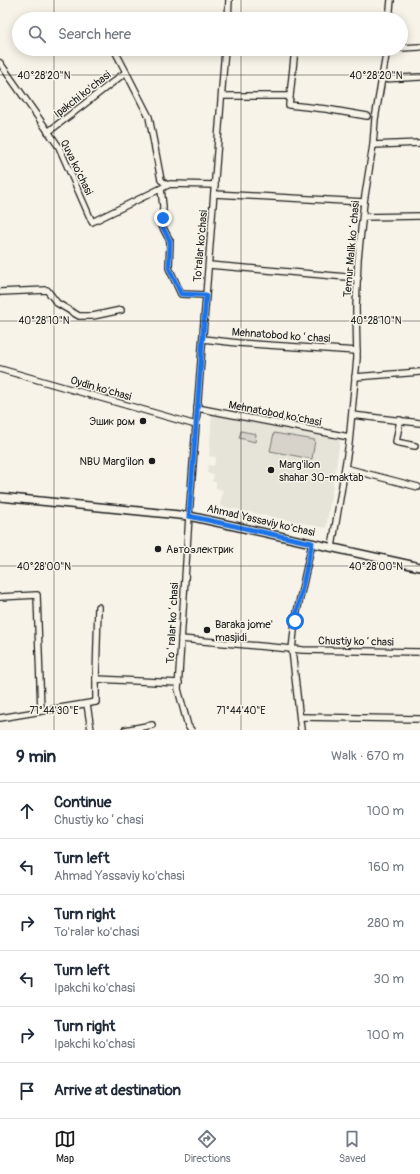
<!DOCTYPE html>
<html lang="en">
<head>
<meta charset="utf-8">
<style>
  :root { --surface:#fff; --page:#f6f6f7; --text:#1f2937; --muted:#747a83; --line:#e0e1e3; --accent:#1c1c1c }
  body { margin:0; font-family:Pangolin,sans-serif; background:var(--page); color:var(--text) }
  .stop { position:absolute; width:12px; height:12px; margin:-9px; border:3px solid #1a73e8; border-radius:50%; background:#fff }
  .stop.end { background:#1a73e8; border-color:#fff; box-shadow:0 1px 4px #0008 }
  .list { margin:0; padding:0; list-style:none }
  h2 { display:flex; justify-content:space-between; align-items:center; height:52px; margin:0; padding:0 16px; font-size:17px }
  h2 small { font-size:13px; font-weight:400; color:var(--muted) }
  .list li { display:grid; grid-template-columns:26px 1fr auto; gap:12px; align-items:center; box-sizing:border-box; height:56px; padding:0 16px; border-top:1px solid var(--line) }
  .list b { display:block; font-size:15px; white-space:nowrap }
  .list p { margin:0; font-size:13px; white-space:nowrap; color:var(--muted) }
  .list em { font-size:13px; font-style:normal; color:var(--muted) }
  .icon { flex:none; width:22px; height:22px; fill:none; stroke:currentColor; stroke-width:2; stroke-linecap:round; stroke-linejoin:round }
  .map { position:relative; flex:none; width:420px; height:730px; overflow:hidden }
  .search { position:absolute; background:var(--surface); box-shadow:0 2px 10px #0003; left:12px; right:12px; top:12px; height:44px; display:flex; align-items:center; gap:10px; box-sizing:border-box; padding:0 14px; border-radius:22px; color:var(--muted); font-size:15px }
  .sheet { height:388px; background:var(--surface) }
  nav { display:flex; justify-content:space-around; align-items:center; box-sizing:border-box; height:56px; border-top:1px solid var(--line); background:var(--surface); font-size:11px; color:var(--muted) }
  nav a { display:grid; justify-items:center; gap:2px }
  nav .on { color:var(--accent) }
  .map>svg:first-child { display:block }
  .built { fill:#e6e3d9 }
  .green { fill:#d7d3cb; stroke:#7a7874 }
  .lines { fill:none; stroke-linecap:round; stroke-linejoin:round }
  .minor-casing { stroke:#1c1c1c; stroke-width:8 }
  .major-casing { stroke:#1c1c1c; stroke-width:10 }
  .minor { stroke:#f7f3e8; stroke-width:5.5 }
  .major { stroke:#f7f3e8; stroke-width:7 }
  .route { stroke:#1a73e8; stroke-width:5 }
  .ticks { fill:none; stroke:#1c1c1c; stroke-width:1; stroke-opacity:0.45 }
  .poi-dot { fill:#1c1c1c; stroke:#f7f3e8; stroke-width:1.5 }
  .labels { text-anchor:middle; stroke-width:3; stroke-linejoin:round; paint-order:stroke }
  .street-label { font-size:11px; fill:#1c1c1c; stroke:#f7f3e8 }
  .poi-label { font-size:11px; fill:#1c1c1c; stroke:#f7f3e8; text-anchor:start }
  .ticks-label { font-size:10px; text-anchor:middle; fill:#1c1c1c; stroke:#f7f3e8; stroke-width:3; stroke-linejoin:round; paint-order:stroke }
</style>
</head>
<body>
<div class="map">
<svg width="420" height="730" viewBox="0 0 420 730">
  <rect width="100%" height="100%" fill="#f7f3e8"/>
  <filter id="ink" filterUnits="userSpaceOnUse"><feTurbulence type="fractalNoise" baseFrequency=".025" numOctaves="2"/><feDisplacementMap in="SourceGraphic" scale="8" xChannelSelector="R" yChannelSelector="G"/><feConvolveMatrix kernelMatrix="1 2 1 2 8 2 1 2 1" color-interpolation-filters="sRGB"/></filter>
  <g filter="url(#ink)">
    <!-- built -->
    <path class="built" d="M212,414L340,440L326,528L220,506L223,490L216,488V482H212L214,475L207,473L208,465L214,466L216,457L209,456Z"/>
    <!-- green -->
    <g class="green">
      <path d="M241,431L256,434L255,442L239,438Z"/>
      <path d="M274,433L315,440L312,459L270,451Z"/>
    </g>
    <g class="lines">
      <!-- minor casing -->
      <g class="minor-casing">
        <g id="minor">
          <path d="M228,19L229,0"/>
          <path d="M389,19L391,0"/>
          <path d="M401,48L420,47"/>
          <path d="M114,49L126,72"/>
          <path d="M295,49L289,105L326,109L367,116"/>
          <path d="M0,63L59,147L92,222L170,184L215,185"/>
          <path d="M382,79L420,77"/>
          <path d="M222,96H290"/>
          <path d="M48,132L126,72L149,117L161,180L167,185"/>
          <path d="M373,145L420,143"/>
          <path d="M161,189L163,206L162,226L170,241L169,268L181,294L206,295"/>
          <path d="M214,194L364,202"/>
          <path d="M363,217L420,216"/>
          <path d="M209,265L358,278"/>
          <path d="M0,292L47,290L57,303L79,316H93L121,310"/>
          <path d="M203,339L238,343L357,351"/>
          <path d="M0,369L196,425"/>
          <path d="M355,377L420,372"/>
          <path d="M197,408L349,437"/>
          <path d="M352,415L420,423"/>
          <path d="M400,420L396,442L415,446"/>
          <path d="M345,468L418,487"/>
          <path d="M332,547L349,443L357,358L356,308L358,259L364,202L373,145L375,119L387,49"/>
          <path d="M0,597L37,595L41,711"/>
          <path d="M181,639L303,650L420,652"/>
          <path d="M96,679L98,607"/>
          <path d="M87,704L91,730"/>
          <path d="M300,717L420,719"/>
          <path d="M0,718L96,702V679L179,683"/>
          <path d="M125,730L152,725"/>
          <path d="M191,730L188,726L178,689L189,516L225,49"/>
          <path d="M301,730L292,650L295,621L312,543"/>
        </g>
      </g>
      <!-- major casing -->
      <g class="major-casing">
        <path id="major" d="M0,497L189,516L420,567"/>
      </g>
      <!-- minor -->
      <use href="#minor" class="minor"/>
      <!-- major -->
      <use href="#major" class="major"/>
    </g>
  </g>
  <g class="lines" filter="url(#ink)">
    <!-- route -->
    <path class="route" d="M163,218L162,226L170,241L169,268L181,294L206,295L189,516L312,543L295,621"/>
  </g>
  <!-- ticks -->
  <path class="ticks" d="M54,0V19M241,0V19M54,49V730M241,49V730M0,75H420M0,321H420M0,566H420"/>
  <!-- markers -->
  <g class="poi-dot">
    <circle cx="143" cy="421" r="4"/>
    <circle cx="152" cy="461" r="4"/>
    <circle cx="271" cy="470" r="4"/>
    <circle cx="158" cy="549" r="4"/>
    <circle cx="207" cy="630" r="4"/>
  </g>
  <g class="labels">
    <!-- street labels -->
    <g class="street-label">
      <text transform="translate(82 94) rotate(-38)" y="4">Ipakchi ko'chasi</text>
      <text transform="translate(77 167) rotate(64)" y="4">Quva ko'chasi</text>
      <text transform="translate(200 246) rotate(-85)" y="4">To'ralar ko'chasi</text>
      <text transform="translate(351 249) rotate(-85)" y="4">Temur Malik koʻchasi</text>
      <text transform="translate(281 335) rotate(4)" y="4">Mehnatobod koʻchasi</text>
      <text transform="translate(101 388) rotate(16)" y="4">Oydin ko'chasi</text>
      <text transform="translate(275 413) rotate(11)" y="4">Mehnatobod ko‘chasi</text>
      <text transform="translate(261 520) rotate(13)" y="4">Ahmad Yassaviy ko'chasi</text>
      <text transform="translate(172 623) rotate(-87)" y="4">Toʻralar koʻchasi</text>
      <text transform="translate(356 641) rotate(1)" y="4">Chustiy koʻchasi</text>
    </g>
    <!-- poi labels -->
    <g class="poi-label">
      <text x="135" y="425" text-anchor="end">Эшик ром</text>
      <text x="144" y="465" text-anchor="end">NBU Marg'ilon</text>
      <text x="279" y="468">Marg'ilon<tspan x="279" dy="13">shahar 30-maktab</tspan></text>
      <text x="166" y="553">Автоэлектрик</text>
      <text x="215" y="628">Baraka jome'<tspan x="215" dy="13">masjidi</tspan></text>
    </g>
  </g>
  <g class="ticks-label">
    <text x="44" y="79">40°28'20"N</text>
    <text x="376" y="79">40°28'20"N</text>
    <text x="44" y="324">40°28'10"N</text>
    <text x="376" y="324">40°28'10"N</text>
    <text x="44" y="570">40°28'00"N</text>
    <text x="376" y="570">40°28'00"N</text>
    <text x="54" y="714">71°44'30"E</text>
    <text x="241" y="714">71°44'40"E</text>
  </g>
</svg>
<div class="stop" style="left:295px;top:621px"></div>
<div class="stop end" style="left:163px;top:218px"></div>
<div class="search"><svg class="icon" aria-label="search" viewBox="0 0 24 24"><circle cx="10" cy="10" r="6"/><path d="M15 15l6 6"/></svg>Search here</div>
</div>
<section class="sheet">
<h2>9 min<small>Walk · 670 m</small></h2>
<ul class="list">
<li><svg class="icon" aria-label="ahead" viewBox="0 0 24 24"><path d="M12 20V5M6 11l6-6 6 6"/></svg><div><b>Continue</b><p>Chustiy koʻchasi</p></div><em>100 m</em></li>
<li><svg class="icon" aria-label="left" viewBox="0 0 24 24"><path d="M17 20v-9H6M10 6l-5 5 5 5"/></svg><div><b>Turn left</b><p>Ahmad Yassaviy ko'chasi</p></div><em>160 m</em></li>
<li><svg class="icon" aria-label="right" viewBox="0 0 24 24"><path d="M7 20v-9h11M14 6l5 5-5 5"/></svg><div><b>Turn right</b><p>To'ralar ko'chasi</p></div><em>280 m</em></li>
<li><svg class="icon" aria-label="left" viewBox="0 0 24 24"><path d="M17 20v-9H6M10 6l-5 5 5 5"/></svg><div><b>Turn left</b><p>Ipakchi ko'chasi</p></div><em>30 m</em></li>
<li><svg class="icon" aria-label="right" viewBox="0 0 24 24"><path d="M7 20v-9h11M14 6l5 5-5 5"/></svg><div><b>Turn right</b><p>Ipakchi ko'chasi</p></div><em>100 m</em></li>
<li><svg class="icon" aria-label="arrive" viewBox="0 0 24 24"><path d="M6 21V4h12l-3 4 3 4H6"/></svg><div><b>Arrive at destination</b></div></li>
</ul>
</section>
<nav>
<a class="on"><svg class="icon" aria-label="map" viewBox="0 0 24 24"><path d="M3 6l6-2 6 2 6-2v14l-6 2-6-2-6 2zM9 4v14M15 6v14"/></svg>Map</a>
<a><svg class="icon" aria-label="directions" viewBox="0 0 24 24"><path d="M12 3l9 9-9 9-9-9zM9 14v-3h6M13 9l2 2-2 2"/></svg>Directions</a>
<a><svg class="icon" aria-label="saved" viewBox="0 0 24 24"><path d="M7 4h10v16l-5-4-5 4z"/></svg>Saved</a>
</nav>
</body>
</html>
